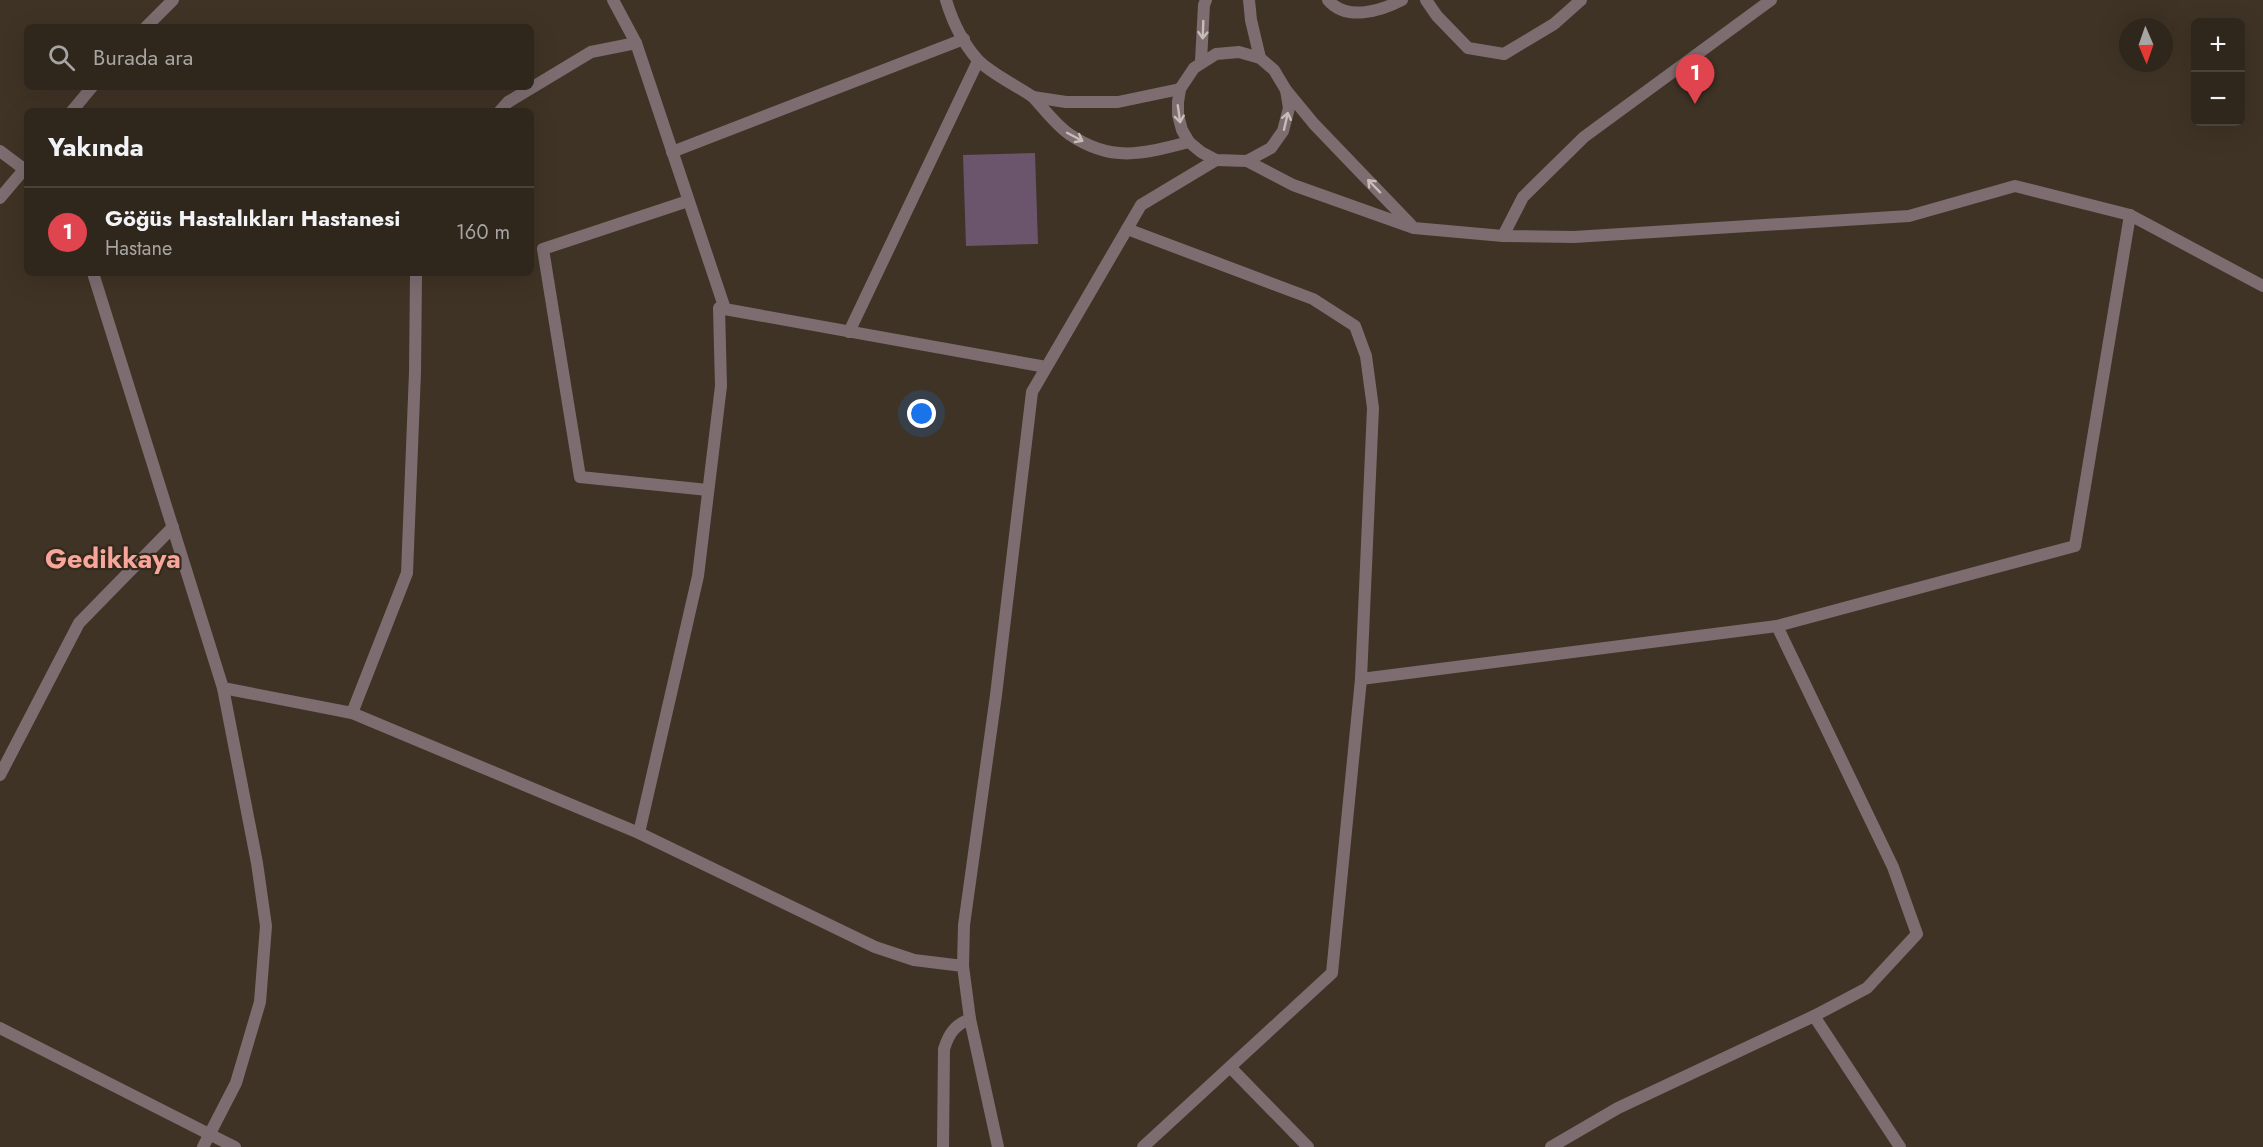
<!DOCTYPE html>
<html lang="tr">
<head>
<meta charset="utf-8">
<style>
  :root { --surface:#2f261c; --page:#372e25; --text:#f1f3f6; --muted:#a7a5a3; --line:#4a433b; --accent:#f59c91 }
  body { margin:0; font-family:Jost,sans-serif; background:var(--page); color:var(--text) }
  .controls { position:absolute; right:18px; top:18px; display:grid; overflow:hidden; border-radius:9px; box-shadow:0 6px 24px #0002 }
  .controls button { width:54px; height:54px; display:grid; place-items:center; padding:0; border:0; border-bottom:2px solid var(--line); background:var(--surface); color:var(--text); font:30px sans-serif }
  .compass { position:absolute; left:2119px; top:18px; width:54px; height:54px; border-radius:50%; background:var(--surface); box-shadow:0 6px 24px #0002; rotate:178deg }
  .you { position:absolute; left:922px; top:414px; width:21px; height:21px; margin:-15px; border:4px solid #fff; border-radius:50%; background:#1a73e8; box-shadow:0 0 0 9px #1a73e833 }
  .badge { display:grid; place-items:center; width:39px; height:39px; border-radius:50%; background:var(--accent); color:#fff; font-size:20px; font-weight:700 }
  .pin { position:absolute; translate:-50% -50px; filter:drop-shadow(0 2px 3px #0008) }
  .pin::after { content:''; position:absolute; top:32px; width:21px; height:18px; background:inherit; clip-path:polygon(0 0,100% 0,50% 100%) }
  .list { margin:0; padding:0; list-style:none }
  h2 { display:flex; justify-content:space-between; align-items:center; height:78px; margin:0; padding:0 24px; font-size:26px }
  h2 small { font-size:20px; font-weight:400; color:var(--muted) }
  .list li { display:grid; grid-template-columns:39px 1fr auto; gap:18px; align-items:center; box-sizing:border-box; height:90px; padding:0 24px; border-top:2px solid var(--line) }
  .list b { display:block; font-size:22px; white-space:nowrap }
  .list p { margin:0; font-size:20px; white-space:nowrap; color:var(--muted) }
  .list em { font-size:20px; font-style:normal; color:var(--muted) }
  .icon { flex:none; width:33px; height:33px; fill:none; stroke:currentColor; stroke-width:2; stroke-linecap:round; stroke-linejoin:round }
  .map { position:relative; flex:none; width:2263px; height:1147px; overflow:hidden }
  .search { position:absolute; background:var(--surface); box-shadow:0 6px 24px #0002; left:24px; top:24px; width:510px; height:66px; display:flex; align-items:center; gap:15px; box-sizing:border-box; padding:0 21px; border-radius:9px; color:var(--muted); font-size:22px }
  .panel { position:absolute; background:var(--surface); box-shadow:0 6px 24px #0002; left:24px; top:108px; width:510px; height:168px; border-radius:9px }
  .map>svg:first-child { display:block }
  .building { fill:#6a556d }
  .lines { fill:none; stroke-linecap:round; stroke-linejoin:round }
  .service { stroke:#7d6d70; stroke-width:12 }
  .minor { stroke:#7d6d70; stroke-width:12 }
  .tertiary { stroke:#7d6d70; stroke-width:12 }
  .oneway { stroke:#c7bdb7 }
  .labels { text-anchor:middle; stroke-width:4.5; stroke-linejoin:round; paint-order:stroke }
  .district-label { font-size:27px; font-weight:bold; fill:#f8a59b; stroke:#34291b }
</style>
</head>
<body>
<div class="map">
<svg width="2263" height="1147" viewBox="0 0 2263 1147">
  <rect width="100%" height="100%" fill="#3f3325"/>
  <!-- building -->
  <path class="building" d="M1035,153L1038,244L966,246L963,155Z"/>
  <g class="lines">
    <!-- service -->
    <g class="service">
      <path d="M1328,0C1346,21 1379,12 1402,0"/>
      <path d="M1426,0L1437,16L1468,48L1504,54L1554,24L1581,0"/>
      <path d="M1503,236L1523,197L1584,137L1771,0"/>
      <path d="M209,1134L235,1147"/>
    </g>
    <!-- minor -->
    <g class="minor">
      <path d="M613,0L636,43L725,309"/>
      <path d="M946,0C952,20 963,43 977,59C988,72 1019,87 1033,97"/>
      <path d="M146,27L173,0"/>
      <path d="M72,111L92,87"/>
      <path d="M500,111L508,102L591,52L636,43"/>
      <path d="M0,151L24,169"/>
      <path d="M672,152L964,39"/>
      <path d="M0,198L27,166"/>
      <path d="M688,201L543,249L580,477L708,490"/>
      <path d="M1127,229L1313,299L1355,326L1366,356L1373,408L1361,679L1332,973L1143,1147"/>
      <path d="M93,273L223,688L352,713L639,833L875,947L914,960L963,966"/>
      <path d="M849,332L978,61"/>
      <path d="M1361,679L1777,626L2075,546L2130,215"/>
      <path d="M352,713L407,573L415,372L416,273"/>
      <path d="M0,775L79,623L173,527"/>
      <path d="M639,833L698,576L721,386L719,308L1046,367"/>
      <path d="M1814,1016L1900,1147"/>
      <path d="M0,1028L209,1134"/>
      <path d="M1230,1067L1308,1147"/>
      <path d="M203,1147L236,1083L260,1002L266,926L257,863L223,688"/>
      <path d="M943,1147L944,1049C949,1033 955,1025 970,1019"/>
      <path d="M998,1147L970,1019L963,966L964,925L996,695L1032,392L1141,205L1216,160"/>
      <path d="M1551,1147L1618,1108L1814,1016L1867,988L1917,934L1893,867L1777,626"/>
    </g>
    <!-- tertiary -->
    <g class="tertiary">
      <path d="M1249,0L1251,20L1260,58"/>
      <path d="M1201,61L1204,5L1206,0"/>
      <path d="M1286,90L1314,124L1411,225"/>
      <path d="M1033,97C1044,109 1056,125 1069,134C1111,163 1143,154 1189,142"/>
      <path d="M1033,97L1066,102H1118L1180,89"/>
      <path d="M1247,161L1271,148L1283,131L1289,108L1286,90L1274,70L1260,58L1239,52L1216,54L1194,68L1180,89L1178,102V115L1182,130L1189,142L1201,152L1216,160L1247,161L1293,185L1414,228L1503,236L1574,237L1909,216L2015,186L2130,215L2263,286"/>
    </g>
  </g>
  <!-- one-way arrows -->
  <defs><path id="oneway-shaft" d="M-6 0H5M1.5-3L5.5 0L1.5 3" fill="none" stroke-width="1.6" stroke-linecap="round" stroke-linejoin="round" transform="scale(1.5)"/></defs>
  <g class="oneway">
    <use href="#oneway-shaft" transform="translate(1203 30) rotate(92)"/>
    <use href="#oneway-shaft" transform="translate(1179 114) rotate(82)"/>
    <use href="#oneway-shaft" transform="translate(1286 121) rotate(-77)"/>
    <use href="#oneway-shaft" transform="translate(1075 137) rotate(28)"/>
    <use href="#oneway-shaft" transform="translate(1374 186) rotate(-134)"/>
  </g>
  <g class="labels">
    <!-- district labels -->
    <g class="district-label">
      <text x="113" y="568">Gedikkaya</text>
    </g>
  </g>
</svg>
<div class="controls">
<button>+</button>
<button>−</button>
</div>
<svg class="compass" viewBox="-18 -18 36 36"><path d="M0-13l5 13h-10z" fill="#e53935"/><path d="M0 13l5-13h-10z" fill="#a7a5a3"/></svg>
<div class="you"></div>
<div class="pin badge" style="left:1695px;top:104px;background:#e0444e">1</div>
<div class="search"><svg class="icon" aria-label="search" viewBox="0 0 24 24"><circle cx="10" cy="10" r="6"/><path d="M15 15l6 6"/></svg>Burada ara</div>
<section class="panel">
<h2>Yakında<small></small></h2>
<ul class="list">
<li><span class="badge" style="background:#e0444e">1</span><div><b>Göğüs Hastalıkları Hastanesi</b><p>Hastane</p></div><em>160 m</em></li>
</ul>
</section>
</div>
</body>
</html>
